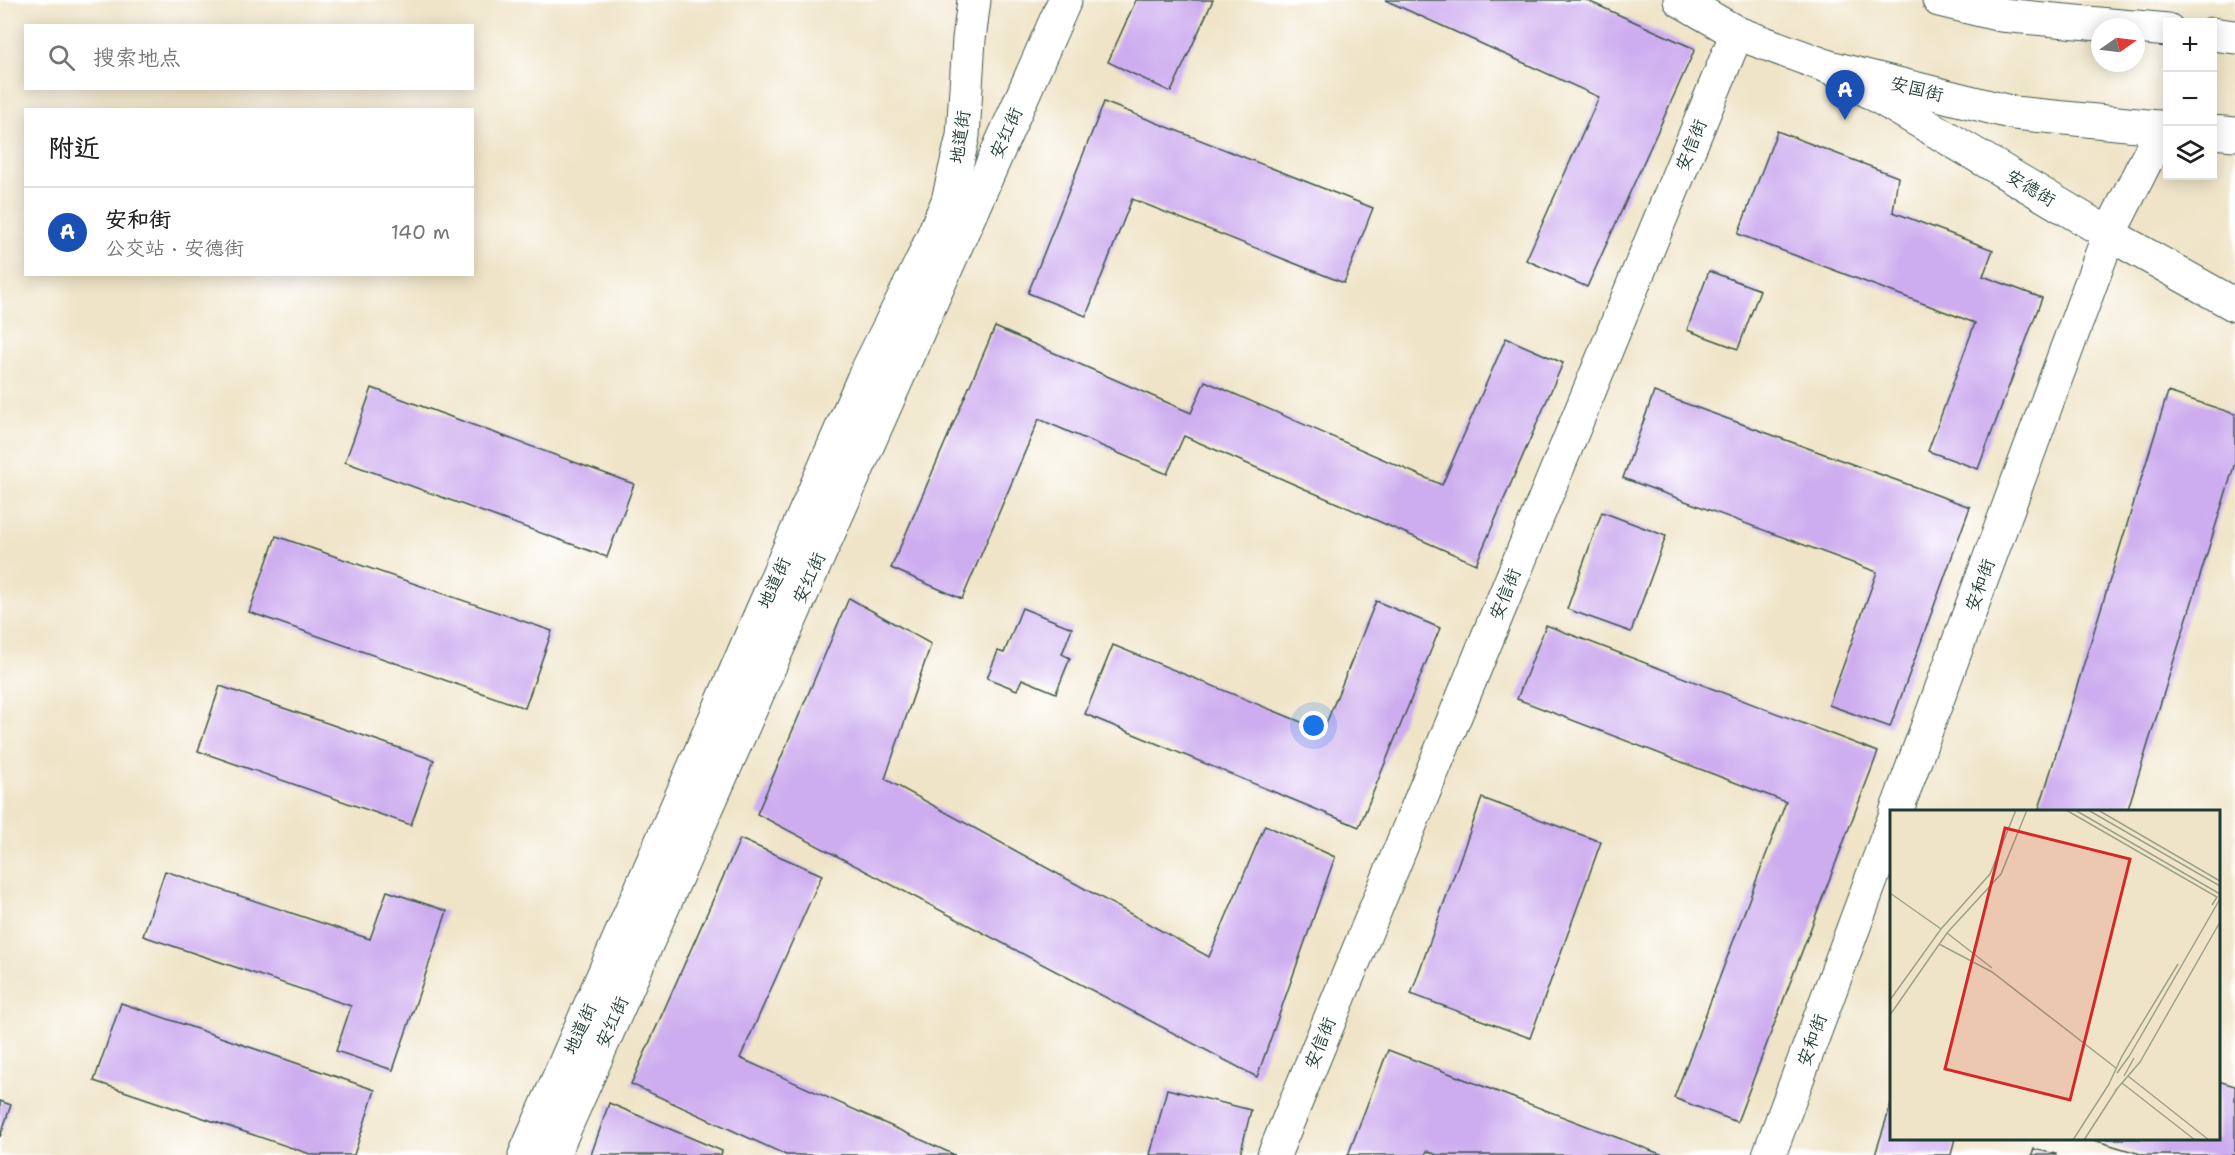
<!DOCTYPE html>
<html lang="zh">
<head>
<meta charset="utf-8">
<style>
  :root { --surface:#fff; --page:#f6f6f6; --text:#222; --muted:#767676; --line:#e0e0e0; --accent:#ea580c }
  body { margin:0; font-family:"Shantell Sans","LXGW WenKai TC",sans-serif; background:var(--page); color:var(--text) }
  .controls { position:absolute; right:18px; top:18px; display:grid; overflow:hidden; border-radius:0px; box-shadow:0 3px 15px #0003 }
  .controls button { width:54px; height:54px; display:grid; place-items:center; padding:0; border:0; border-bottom:2px solid var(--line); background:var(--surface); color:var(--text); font:30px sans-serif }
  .compass { position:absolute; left:2091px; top:18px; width:54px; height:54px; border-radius:50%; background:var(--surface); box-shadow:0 3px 15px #0003; rotate:76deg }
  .you { position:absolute; left:1314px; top:726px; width:21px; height:21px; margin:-15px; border:4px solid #fff; border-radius:50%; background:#1a73e8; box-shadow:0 0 0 9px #1a73e833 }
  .badge { display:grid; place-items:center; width:39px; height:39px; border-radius:50%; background:var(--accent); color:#fff; font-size:20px; font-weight:700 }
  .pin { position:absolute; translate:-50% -50px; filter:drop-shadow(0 2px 3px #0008) }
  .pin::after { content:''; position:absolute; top:32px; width:21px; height:18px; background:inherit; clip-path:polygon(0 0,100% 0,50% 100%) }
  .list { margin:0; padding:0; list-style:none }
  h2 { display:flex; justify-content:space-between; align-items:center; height:78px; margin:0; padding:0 24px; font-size:26px }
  h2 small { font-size:20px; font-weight:400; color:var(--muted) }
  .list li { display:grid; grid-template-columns:39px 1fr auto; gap:18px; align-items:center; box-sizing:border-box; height:90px; padding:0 24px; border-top:2px solid var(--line) }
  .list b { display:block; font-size:22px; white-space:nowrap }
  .list p { margin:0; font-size:20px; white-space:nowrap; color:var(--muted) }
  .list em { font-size:20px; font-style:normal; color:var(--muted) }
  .icon { flex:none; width:33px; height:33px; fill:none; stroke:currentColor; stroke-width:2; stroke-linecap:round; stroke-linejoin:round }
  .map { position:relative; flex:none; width:2235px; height:1155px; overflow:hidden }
  .search { position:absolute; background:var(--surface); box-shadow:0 3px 15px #0003; left:24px; top:24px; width:450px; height:66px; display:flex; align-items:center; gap:15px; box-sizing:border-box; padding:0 21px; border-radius:0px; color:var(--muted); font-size:22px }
  .panel { position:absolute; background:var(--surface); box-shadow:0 3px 15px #0003; left:24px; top:108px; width:450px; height:168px; border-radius:0px }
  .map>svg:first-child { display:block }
  .building { fill:#cdadef }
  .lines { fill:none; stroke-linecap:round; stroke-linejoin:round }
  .minor-casing { stroke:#3e564a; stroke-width:35 }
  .major-casing { stroke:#3e564a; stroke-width:35 }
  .minor { stroke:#fff; stroke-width:33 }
  .major { stroke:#fff; stroke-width:33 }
  .labels { text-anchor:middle; stroke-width:6; stroke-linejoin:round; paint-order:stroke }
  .street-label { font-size:18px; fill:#1f3d34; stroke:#fff }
  .inset-road { fill:none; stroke:#9ca18c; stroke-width:1.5 }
  .view { fill:#d62828; fill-opacity:0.15; stroke:#d62828; stroke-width:3 }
  .inset-edge { fill:none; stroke:#1f3d34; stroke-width:3 }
</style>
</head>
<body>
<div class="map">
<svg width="2235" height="1155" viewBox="0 0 2235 1155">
  <rect width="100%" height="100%" fill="#fff"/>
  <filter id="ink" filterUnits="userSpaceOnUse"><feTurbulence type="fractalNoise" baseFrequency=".0167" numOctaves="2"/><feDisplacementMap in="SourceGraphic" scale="12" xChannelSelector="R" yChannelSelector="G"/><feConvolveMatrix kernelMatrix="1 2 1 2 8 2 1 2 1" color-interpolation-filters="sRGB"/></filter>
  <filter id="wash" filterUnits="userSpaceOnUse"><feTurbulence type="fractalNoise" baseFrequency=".008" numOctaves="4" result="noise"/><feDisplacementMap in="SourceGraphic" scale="24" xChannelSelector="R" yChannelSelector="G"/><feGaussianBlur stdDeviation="1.35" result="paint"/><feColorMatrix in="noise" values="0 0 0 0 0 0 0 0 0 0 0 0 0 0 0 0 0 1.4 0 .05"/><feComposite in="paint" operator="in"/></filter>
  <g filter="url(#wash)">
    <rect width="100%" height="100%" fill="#efe4c7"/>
    <g id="blocks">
      <!-- building -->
      <g class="building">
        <path d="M1136,0H1213L1171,92L1108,62Z"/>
        <path d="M1385,0H1586L1695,49L1587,287L1526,260L1599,97Z"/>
        <path d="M1104,102L1373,208L1344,283L1132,199L1086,316L1028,293Z"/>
        <path d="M1777,131L1898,177L1893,212L1993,250L1983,276L2042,298L1978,469L1928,451L1975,323L1738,234Z"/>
        <path d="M1709,271L1760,290L1738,349L1687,330Z"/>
        <path d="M995,327L1191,413L1205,381L1442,485L1506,338L1563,363L1476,564L1184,436L1167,474L1039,419L962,599L891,568Z"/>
        <path d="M372,388L634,484L607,557L345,462Z"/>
        <path d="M1654,392L1970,507L1890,727L1829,705L1877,572L1623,478Z"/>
        <path d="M2168,392L2235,414V463L2127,812H2038Z"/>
        <path d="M1602,512L1666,536L1631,632L1567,609Z"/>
        <path d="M276,536L552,631L525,708L249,612Z"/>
        <path d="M849,598L931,644L885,779L1209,957L1265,825L1335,857L1257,1077L757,814Z"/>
        <path d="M1376,601L1440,628L1359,827L1085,714L1113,645L1323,731Z"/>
        <path d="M1022,608L1072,628L1062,654L1070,658L1056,693L1022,679L1017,690L987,678L998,651L1004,653Z"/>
        <path d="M1546,625L1878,752L1737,1122L1674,1098L1786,802L1517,699Z"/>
        <path d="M220,686L434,760L411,825L198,751Z"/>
        <path d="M1482,798L1601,842L1530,1038L1411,994Z"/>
        <path d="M740,839L822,875L740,1058L955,1155H786L631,1084Z"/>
        <path d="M165,871L370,939L387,891L447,911L393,1070L336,1051L351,1006L143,936Z"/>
        <path d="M121,1003L375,1090L354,1155H313L94,1081Z"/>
        <path d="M1388,1050L1663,1155H1437L1427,1151L1425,1155H1348Z"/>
        <path d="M2218,1081L2235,1086V1155H2144L2090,1139L2218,1138Z"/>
        <path d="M1167,1089L1251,1110L1240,1155H1150Z"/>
        <path d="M0,1101L11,1105L0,1137Z"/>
        <path d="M1892,1101V1138H1955L1951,1155H1875Z"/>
        <path d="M609,1103L722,1151L721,1155H591Z"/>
        <path d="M2034,1149L2056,1154V1155H2032Z"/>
      </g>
    </g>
  </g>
  <g filter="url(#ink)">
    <use href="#blocks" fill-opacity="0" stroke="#3e564a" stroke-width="1.5"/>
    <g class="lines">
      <!-- minor casing -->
      <g class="minor-casing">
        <g id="minor">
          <path d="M1840,74L2109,234L2235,305"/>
          <path d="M1896,812L2109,234L2163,127"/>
          <path d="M1274,1155L1737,33"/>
          <path d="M1769,1155L1892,824"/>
        </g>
      </g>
      <!-- major casing -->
      <g class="major-casing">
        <g id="major">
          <path d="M1680,0L1737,33L1829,67L2014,113L2168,128"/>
          <path d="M1939,0L2001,15L2132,27"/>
          <path d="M2136,27L2168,30"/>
          <path d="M2212,34L2235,37"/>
          <path d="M2212,132L2235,134"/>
          <path d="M525,1155L864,377L922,261L948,201L963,136L969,39L974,0"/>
          <path d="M553,1155L1065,0"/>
        </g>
      </g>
      <!-- minor -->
      <use href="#minor" class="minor"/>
      <!-- major -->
      <use href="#major" class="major"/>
    </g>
  </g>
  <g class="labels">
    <!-- street labels -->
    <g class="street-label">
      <text transform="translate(1917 89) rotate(14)" y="6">安国街</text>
      <text transform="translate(1006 133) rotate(-66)" y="6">安红街</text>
      <text transform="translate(960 137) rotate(-82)" y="6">地道街</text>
      <text transform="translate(1691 145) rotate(-68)" y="6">安信街</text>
      <text transform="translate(2031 188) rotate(31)" y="6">安德街</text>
      <text transform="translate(809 578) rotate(-66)" y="6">安红街</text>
      <text transform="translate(774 583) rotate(-66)" y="6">地道街</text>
      <text transform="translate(1980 585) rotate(-70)" y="6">安和街</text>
      <text transform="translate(1505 594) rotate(-68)" y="6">安信街</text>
      <text transform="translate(612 1022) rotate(-66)" y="6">安红街</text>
      <text transform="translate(580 1029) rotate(-66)" y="6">地道街</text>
      <text transform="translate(1812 1040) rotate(-70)" y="6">安和街</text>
      <text transform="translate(1320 1043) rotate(-68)" y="6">安信街</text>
    </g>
  </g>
  <!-- overview -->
  <g transform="translate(1890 810)">
    <rect width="330" height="330" fill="#efe4c7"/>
    <path class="inset-road" d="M176,0L327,87L322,95M185,0L330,84M198,0L330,76M208,0L330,71M0,83L51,119M57,123L102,158M49,134L102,162L226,258M0,190L51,119L100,64L126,0M0,205L57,123L111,64L137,0M240,245L330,89M227,263L240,245M234,266L244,248M238,266L319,330M232,273L305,330M218,276L232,246L288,154M225,281L250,252L330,112M183,330L219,274M194,330L227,279"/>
    <path class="view" d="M115,18L240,49L180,290L55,259Z"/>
    <rect width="330" height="330" class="inset-edge"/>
  </g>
</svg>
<div class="controls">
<button>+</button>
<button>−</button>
<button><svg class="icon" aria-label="layers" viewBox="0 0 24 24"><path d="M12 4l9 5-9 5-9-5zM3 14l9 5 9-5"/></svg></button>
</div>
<svg class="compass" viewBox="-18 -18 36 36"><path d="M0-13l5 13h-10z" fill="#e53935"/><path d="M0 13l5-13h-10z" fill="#767676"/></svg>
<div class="you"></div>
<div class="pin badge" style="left:1845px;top:120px;background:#1a4fb4">A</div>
<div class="search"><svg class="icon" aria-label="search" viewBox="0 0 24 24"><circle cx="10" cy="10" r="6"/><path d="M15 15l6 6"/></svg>搜索地点</div>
<section class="panel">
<h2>附近<small></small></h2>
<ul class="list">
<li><span class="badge" style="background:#1a4fb4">A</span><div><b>安和街</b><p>公交站 · 安德街</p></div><em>140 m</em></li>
</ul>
</section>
</div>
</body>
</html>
